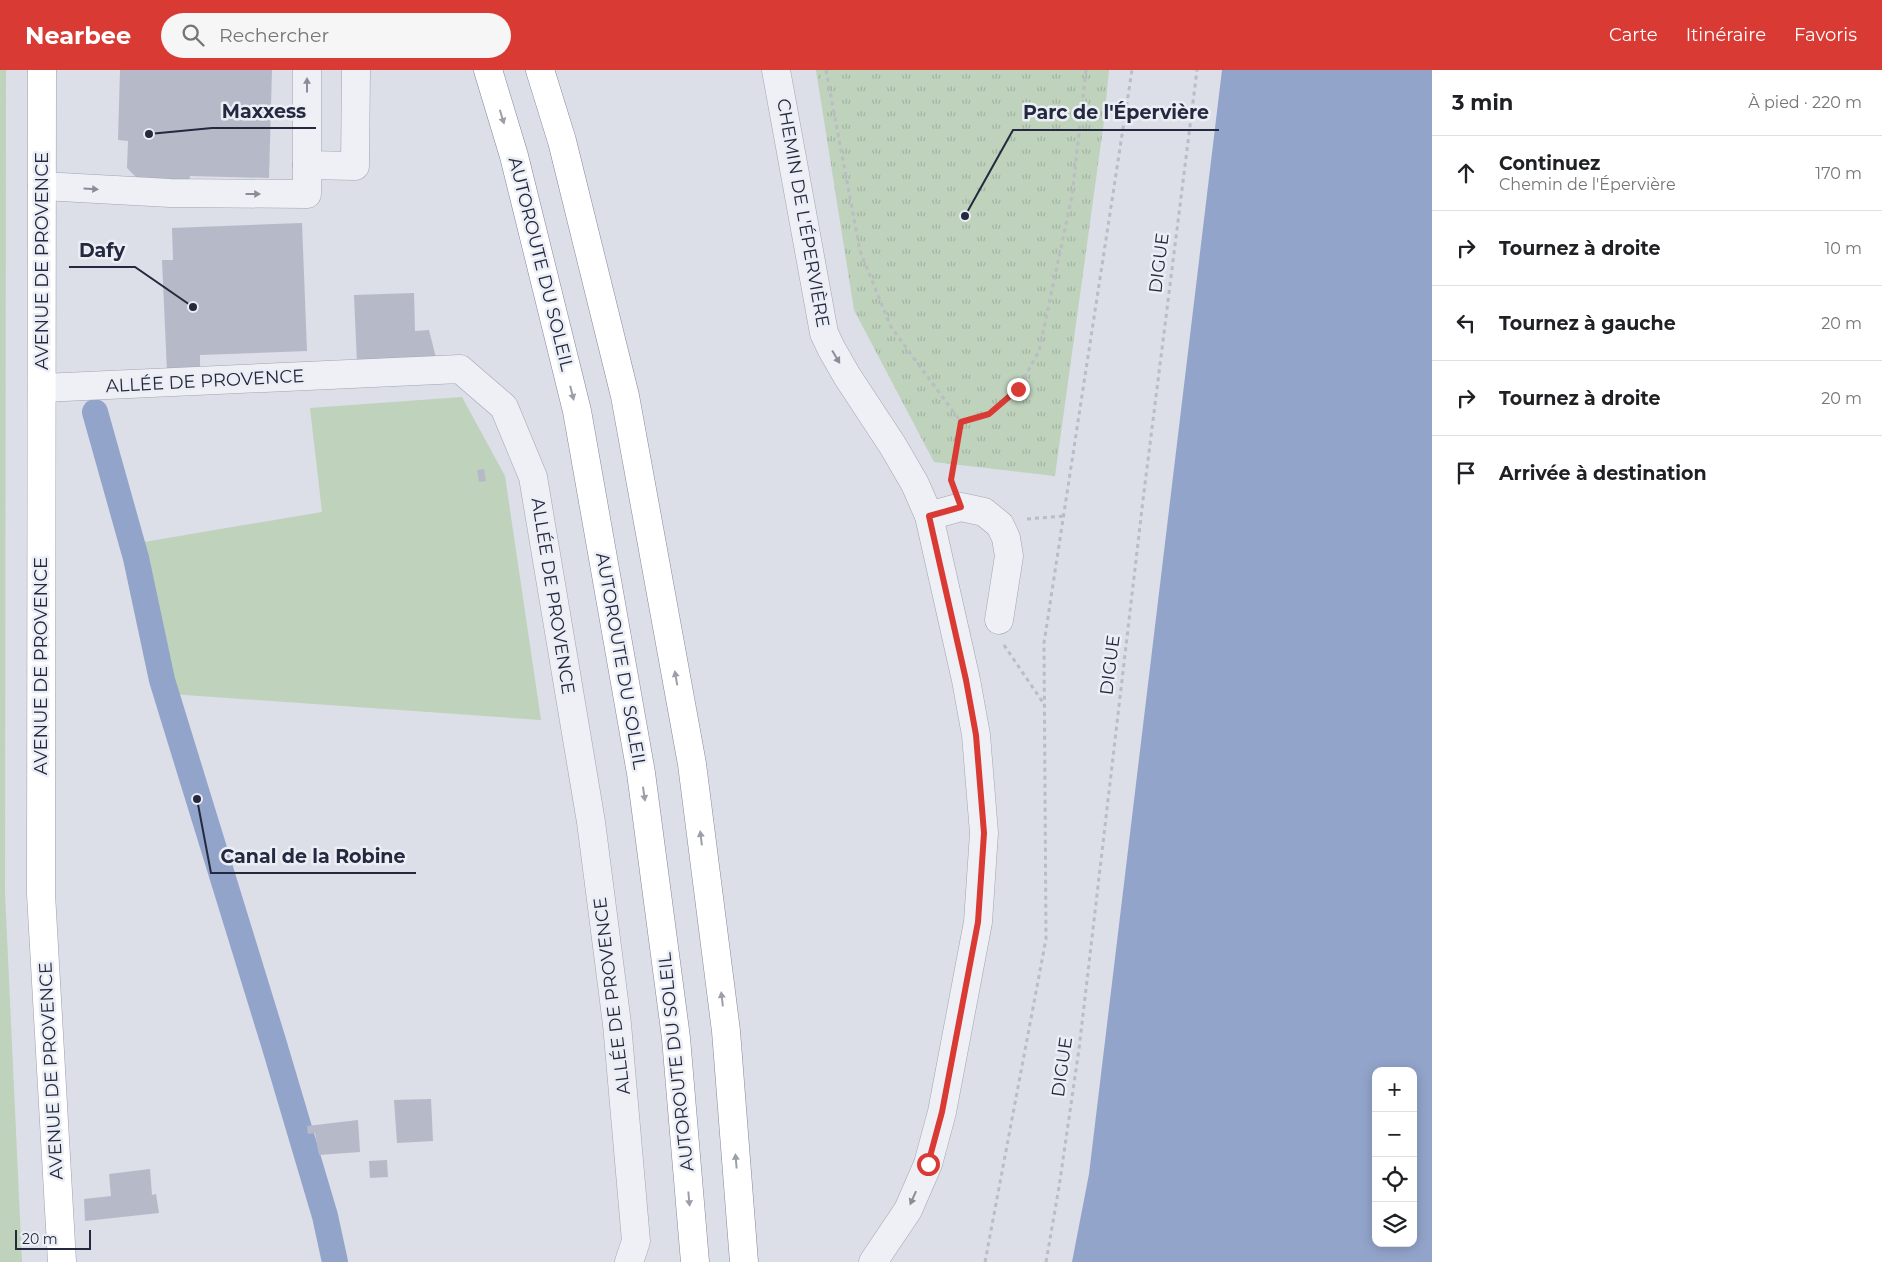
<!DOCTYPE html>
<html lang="fr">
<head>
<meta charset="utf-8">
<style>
  :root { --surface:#fff; --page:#f6f6f6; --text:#202124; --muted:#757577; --line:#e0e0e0; --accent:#d93b34 }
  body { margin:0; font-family:Montserrat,sans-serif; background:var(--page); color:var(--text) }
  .controls { position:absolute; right:15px; bottom:15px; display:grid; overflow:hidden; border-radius:10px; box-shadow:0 2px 12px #0003 }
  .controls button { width:45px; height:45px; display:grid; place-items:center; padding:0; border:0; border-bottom:1px solid var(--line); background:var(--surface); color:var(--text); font:25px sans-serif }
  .scale { position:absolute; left:15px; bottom:12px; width:76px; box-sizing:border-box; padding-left:5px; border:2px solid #24293f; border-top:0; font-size:14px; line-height:18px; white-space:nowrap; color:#24293f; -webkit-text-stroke:4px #ebeef5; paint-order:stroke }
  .stop { position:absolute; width:15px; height:15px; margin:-11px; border:4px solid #d93b34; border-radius:50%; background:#fff }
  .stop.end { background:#d93b34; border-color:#fff; box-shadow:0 1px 5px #0008 }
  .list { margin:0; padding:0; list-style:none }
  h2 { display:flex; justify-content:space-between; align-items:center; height:65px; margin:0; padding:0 20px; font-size:21px }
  h2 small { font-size:16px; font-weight:400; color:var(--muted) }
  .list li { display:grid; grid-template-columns:32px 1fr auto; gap:15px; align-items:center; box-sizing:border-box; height:75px; padding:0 20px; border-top:1px solid var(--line) }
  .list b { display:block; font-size:19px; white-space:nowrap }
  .list p { margin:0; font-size:16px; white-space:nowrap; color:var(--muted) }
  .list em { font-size:16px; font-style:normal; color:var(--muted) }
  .icon { flex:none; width:28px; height:28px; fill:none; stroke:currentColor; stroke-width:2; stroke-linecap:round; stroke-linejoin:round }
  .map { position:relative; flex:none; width:1432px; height:1192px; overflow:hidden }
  header { display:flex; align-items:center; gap:30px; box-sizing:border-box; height:70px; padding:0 25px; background:var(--accent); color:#fff }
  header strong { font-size:24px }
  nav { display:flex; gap:28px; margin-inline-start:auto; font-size:18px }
  .search { width:350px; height:45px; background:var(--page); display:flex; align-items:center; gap:12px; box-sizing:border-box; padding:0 18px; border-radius:28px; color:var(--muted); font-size:19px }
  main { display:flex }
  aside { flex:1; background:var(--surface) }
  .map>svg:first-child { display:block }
  .park { fill:url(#park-tufts) }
  .garden { fill:#bed2bc }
  .water { fill:#93a4cb; fill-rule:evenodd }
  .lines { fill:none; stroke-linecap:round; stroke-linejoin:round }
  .canal { stroke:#93a4cb; stroke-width:26 }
  .building { fill:#b6b9c8 }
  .minor-casing { stroke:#a1a4b2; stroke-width:29 }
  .major-casing { stroke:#9aa0b4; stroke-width:29 }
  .highway-casing { stroke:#82889f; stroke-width:29 }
  .path { stroke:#babcc6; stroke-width:3; stroke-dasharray:4 4; stroke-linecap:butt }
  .minor { stroke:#eff0f6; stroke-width:28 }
  .major { stroke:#fff; stroke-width:28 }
  .highway { stroke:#fff; stroke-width:28 }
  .oneway { fill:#8a8c9a }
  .oneway2 { fill:#9c9fa9 }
  .route { stroke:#d93b34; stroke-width:6 }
  .labels { text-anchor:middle; stroke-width:5; stroke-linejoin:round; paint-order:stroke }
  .street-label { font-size:18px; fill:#24293f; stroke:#ebeef5 }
  .leader { fill:none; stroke:#24293f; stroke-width:2 }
  .callout-dot { fill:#24293f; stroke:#ebeef5; stroke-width:2 }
  .callout-label { font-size:19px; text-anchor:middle; font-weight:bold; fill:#24293f; stroke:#ebeef5; stroke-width:5; stroke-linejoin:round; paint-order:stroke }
</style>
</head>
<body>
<header>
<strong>Nearbee</strong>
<div class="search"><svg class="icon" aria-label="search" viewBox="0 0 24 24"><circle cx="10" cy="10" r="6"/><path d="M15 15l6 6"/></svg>Rechercher</div>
<nav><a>Carte</a><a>Itinéraire</a><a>Favoris</a></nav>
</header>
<main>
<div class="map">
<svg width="1432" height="1192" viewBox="0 0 1432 1192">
  <defs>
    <pattern id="park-tufts" width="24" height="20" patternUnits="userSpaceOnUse" patternTransform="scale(1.25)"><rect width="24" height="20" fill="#bed2bc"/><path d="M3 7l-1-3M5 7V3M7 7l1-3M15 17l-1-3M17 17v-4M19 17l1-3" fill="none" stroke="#a3b4a3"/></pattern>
  </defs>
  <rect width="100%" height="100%" fill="#dcdee8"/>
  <!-- park -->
  <path class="park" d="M816,0H1109L1104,51L1055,406L934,392L854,240Z"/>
  <!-- garden -->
  <g class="garden">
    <path d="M0,0H6L5,823L22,1192H0Z"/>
    <path d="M462,327L505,406L541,650L171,624L138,473L322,442L310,338Z"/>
  </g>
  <!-- water -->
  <path class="water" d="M1222,0H1432V1192H1072L1089,1104ZM1376,1001H1413V1173H1376Z"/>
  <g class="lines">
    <!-- canal -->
    <path class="canal" d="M95,342L136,488L162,610L274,974L325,1146L335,1192"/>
  </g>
  <!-- building -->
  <g class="building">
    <path d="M120,0H272L269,108L190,106L189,116L144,115L127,98L128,71L118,70Z"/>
    <path d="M302,153L307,281L200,285V300L167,302L162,190H173L172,158Z"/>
    <path d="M414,223L415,261L429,260L437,292L357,294L354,225Z"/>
    <path d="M484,399L486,411L479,412L477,400Z"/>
    <path d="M431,1029L433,1071L397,1073L394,1030Z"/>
    <path d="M358,1050L360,1082L319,1085L315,1063L308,1064L307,1056Z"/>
    <path d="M387,1090L388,1107L370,1108L369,1091Z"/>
    <path d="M150,1099L152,1125L156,1124L159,1143L85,1151L84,1129L111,1126L109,1104Z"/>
  </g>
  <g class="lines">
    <!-- minor casing -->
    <g class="minor-casing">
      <g id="minor">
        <path d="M776,0L824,263L831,278L847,306L893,376L915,414L929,446L966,610L976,665L984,763L978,852L942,1042L928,1094L908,1140L873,1192"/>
        <path d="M307,95L355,96L356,0"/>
        <path d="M42,116L170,123L307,124V0"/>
        <path d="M42,318L460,299L504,337L533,407L591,752L617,954L636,1171L629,1192"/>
        <path d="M929,446L961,437L984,442L1000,455L1006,468L1009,486L999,550"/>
      </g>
    </g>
    <!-- major casing -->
    <g class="major-casing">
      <path id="major" d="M42,0L41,824L62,1192"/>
    </g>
    <!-- highway casing -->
    <g class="highway-casing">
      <g id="highway">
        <path d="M488,0L514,86L577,341L641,703L676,968L695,1192"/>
        <path d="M540,0L562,71L625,326L692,694L726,961L744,1192"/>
      </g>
    </g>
    <!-- path -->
    <g class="path">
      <path d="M826,0L860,181L891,257L961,352L951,410L952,414"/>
      <path d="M961,352L989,344L1018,319L1039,281L1072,126L1086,0"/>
      <path d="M1027,449L1064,446"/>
      <path d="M1004,575L1044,634"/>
      <path d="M985,1192L1046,869L1044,573L1132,0"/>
      <path d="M1046,1192L1059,1117L1079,979L1143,430L1197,0"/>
    </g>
    <!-- minor -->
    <use href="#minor" class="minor"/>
    <!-- major -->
    <use href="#major" class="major"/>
    <!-- highway -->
    <use href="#highway" class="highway"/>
  </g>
  <!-- one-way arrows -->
  <defs><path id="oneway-solid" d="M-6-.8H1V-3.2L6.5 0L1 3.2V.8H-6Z" transform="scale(1.25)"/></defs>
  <g class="oneway">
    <use href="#oneway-solid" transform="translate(307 15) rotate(-90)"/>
    <use href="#oneway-solid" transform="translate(91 119) rotate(3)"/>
    <use href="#oneway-solid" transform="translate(253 124)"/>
    <use href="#oneway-solid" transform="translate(836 287) rotate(59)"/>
    <use href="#oneway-solid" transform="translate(913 1128) rotate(114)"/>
  </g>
  <g class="oneway2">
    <use href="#oneway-solid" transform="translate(502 47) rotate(73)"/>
    <use href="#oneway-solid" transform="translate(572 323) rotate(76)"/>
    <use href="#oneway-solid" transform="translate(676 608) rotate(-100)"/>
    <use href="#oneway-solid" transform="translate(644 724) rotate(82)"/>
    <use href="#oneway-solid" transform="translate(701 768) rotate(-97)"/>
    <use href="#oneway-solid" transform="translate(722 929) rotate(-97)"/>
    <use href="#oneway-solid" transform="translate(736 1091) rotate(-95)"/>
    <use href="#oneway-solid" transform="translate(689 1129) rotate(85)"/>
  </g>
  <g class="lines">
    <!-- route -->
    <path class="route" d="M928,1094L942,1042L978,852L984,763L976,665L966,610L929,446L961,437L951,410L961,352L989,344L1018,319"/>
  </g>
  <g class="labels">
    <!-- street labels -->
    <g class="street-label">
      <text transform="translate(803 143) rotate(80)" y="6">CHEMIN DE L'ÉPERVIÈRE</text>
      <text transform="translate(42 191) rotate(-90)" y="6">AVENUE DE PROVENCE</text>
      <text transform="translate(1159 193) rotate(-83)" y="6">DIGUE</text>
      <text transform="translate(541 194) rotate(76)" y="6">AUTOROUTE DU SOLEIL</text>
      <text transform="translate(205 311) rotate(-3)" y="6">ALLÉE DE PROVENCE</text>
      <text transform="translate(553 526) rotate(81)" y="6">ALLÉE DE PROVENCE</text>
      <text transform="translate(621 591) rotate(80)" y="6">AUTOROUTE DU SOLEIL</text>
      <text transform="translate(1110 595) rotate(-83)" y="6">DIGUE</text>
      <text transform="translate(41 596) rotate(-90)" y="6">AVENUE DE PROVENCE</text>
      <text transform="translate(612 926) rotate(-97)" y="6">ALLÉE DE PROVENCE</text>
      <text transform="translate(676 992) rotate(-96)" y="6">AUTOROUTE DU SOLEIL</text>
      <text transform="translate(1062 997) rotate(-82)" y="6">DIGUE</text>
      <text transform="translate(51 1001) rotate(-93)" y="6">AVENUE DE PROVENCE</text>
    </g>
  </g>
  <!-- callouts -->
  <path class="leader" d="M149 64L212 58H316M965 146L1013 60H1219M193 237L135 197H69M197 729L211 803H416"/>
  <g class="callout-dot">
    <circle cx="149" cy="64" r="5"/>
    <circle cx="965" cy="146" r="5"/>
    <circle cx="193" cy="237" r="5"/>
    <circle cx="197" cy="729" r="5"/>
  </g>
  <g class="callout-label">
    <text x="264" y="48">Maxxess</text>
    <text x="1116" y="49">Parc de l'Épervière</text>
    <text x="102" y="187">Dafy</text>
    <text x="313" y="793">Canal de la Robine</text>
  </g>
</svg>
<div class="controls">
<button>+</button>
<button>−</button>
<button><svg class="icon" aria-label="locate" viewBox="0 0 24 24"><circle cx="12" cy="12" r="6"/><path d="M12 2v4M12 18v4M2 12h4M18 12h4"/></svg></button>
<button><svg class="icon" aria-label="layers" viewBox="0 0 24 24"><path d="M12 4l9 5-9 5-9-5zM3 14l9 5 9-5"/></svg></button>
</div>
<div class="scale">20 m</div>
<div class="stop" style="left:928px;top:1094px"></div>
<div class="stop end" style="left:1018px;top:319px"></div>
</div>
<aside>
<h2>3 min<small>À pied · 220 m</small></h2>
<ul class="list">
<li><svg class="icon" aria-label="ahead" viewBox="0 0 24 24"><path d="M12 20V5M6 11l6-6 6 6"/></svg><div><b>Continuez</b><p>Chemin de l'Épervière</p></div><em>170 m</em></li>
<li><svg class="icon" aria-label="right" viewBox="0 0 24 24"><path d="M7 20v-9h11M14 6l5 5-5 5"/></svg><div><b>Tournez à droite</b></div><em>10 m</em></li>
<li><svg class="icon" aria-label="left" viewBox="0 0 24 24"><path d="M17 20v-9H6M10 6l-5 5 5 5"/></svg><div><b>Tournez à gauche</b></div><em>20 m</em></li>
<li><svg class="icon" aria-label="right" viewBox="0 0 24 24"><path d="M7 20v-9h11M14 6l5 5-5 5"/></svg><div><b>Tournez à droite</b></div><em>20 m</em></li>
<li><svg class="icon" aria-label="arrive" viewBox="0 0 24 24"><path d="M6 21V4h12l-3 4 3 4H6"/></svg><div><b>Arrivée à destination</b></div></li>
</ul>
</aside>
</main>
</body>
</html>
